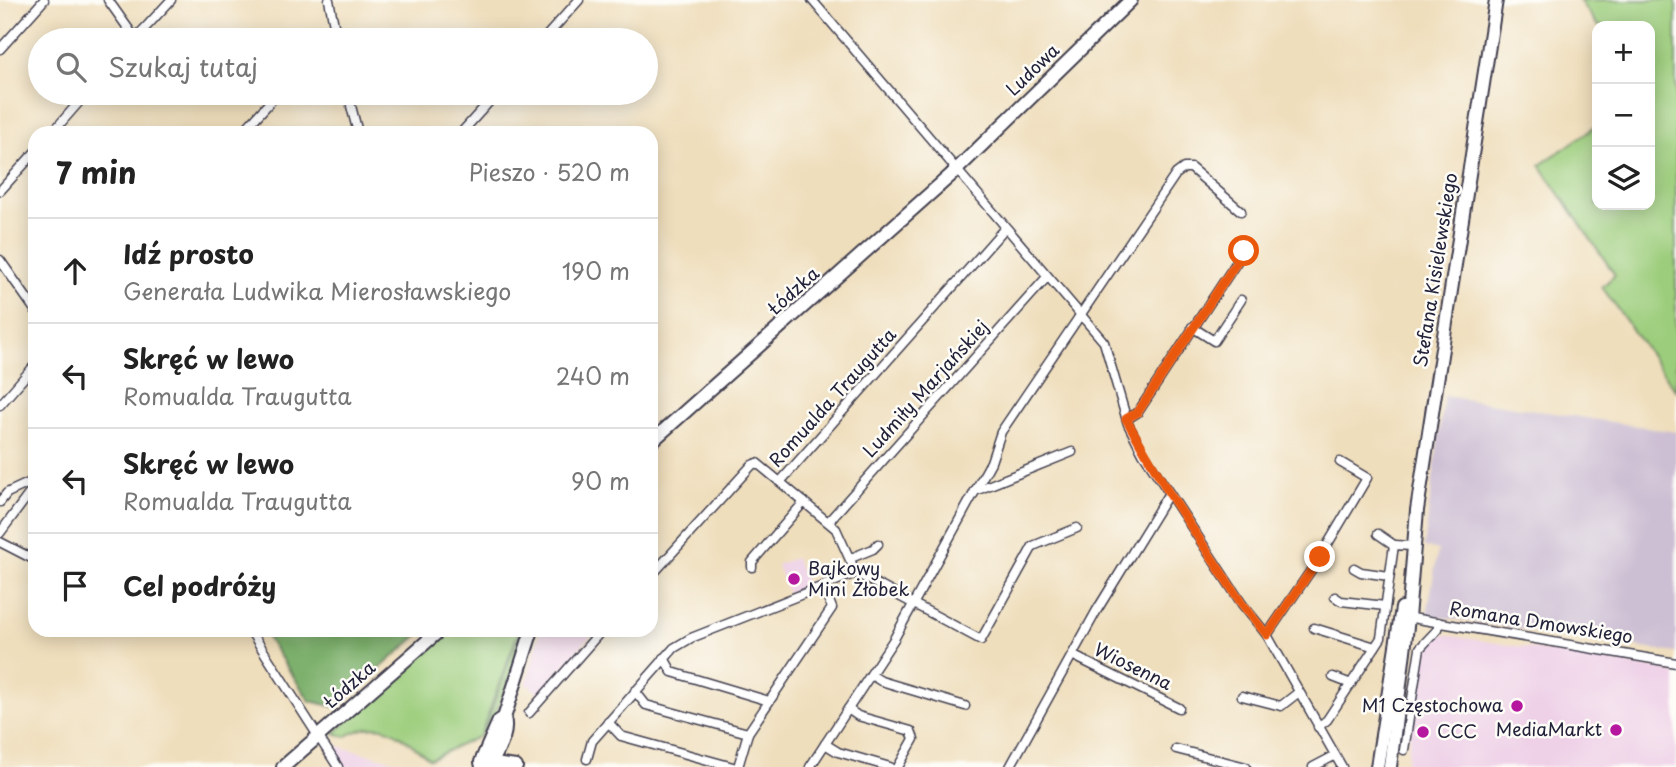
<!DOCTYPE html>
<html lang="pl">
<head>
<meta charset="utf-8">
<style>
  :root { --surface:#fff; --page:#f6f6f6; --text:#222; --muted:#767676; --line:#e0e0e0 }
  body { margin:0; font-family:"Playpen Sans",sans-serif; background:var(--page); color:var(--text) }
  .controls { position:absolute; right:21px; top:21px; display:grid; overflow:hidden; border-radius:14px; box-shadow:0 4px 18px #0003 }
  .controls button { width:63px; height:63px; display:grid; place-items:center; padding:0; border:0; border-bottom:2px solid var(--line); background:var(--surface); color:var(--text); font:35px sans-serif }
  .stop { position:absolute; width:21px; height:21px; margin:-16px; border:5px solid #ea580c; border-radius:50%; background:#fff }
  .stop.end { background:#ea580c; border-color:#fff; box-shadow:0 2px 7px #0008 }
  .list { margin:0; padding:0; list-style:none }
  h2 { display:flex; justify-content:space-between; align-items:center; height:91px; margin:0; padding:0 28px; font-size:30px }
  h2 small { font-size:23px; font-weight:400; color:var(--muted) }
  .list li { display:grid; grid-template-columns:46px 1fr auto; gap:21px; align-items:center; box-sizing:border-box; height:105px; padding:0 28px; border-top:2px solid var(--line) }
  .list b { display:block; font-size:26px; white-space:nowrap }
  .list p { margin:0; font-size:23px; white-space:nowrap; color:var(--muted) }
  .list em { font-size:23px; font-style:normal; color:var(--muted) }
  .icon { flex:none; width:38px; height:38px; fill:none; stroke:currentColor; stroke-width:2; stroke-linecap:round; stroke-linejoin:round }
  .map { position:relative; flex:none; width:1676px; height:767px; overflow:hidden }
  .search { position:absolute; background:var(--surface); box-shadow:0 4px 18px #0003; left:28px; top:28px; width:630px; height:77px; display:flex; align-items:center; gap:18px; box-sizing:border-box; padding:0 24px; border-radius:38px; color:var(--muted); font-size:26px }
  .panel { position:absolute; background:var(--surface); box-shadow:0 4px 18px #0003; left:28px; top:126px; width:630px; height:511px; border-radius:21px }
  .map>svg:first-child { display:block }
  .built { fill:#eed0e7 }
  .industrial { fill:#ccbed3 }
  .green { fill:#9ccd7c; stroke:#5f785c; stroke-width:2 }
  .forest { fill:#7db06c; stroke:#506954; stroke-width:2 }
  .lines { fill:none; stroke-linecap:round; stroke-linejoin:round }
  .street-casing { stroke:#413e4e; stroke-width:11 }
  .secondary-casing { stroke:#413e4e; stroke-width:16 }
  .street { stroke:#fff; stroke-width:8 }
  .secondary { stroke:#fff; stroke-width:12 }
  .route { stroke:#ea580c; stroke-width:9 }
  .poi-dot { fill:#b5179e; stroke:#fdfcf7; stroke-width:2.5 }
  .labels { text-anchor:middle; stroke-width:5; stroke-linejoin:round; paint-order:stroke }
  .street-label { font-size:18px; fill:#22223b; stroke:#fdfcf7 }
  .poi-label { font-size:18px; fill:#22223b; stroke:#fdfcf7; text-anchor:start }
</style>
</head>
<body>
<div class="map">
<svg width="1676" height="767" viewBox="0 0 1676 767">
  <rect width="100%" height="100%" fill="#fdfcf7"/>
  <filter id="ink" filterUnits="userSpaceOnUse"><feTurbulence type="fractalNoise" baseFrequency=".0143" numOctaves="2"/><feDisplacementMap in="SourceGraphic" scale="14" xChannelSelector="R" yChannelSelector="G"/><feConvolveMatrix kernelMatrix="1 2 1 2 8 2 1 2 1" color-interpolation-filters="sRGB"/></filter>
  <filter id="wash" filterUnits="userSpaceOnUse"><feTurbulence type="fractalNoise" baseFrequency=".00686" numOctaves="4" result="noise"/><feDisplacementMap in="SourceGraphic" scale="28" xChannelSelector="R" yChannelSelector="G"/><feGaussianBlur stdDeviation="1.57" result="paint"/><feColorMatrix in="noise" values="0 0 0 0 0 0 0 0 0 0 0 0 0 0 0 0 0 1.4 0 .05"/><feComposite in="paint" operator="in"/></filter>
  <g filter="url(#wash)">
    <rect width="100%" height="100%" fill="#efdebc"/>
    <!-- built -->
    <g class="built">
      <path d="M795,558L807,587L788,594L777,565Z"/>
      <path d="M541,630H596L539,693L526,684Z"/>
      <path d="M1440,634L1662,669L1676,675V767H1406L1421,652Z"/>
      <path d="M326,743L387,759L416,767H342Z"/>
    </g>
    <!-- industrial -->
    <path class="industrial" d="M1444,396L1676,432V653L1427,615L1438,550L1424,547Z"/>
    <!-- green -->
    <g class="green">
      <path d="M1579,0H1676V391L1602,287L1615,275L1540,165L1597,126V205H1650V26H1598Z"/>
      <path d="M452,630H519L480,736L430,759C399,735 383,714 345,737L334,733Z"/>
      <path d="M521,630H527L487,737L483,733Z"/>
    </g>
    <!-- forest -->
    <path class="forest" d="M262,630H424L336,707L310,701Z"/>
  </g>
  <g filter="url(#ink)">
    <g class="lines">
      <!-- street casing -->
      <g class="street-casing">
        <g id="street">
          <path d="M108,0L135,38"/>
          <path d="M329,0L337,40"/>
          <path d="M812,0L1104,342L1128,424L1143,453L1242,604L1267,635L1342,767"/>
          <path d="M134,40L171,0"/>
          <path d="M325,40L334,29"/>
          <path d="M543,40L579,0"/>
          <path d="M0,49L44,0"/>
          <path d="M351,106L358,133"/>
          <path d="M52,133L87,93"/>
          <path d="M242,133L278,93"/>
          <path d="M461,133L497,93"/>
          <path d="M0,191L35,152"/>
          <path d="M0,260L35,310"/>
          <path d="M1192,327L1214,341L1241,300"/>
          <path d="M0,405L35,365"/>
          <path d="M1127,419L1138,412L1244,251"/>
          <path d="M780,482L836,529L856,573L981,640L1033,546L1077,528"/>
          <path d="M975,491L1072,452"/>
          <path d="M0,502L7,493L35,480"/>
          <path d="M828,522L1047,277"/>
          <path d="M0,533L35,486"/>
          <path d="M1378,534L1394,545"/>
          <path d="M0,542L35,560"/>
          <path d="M851,558L873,549L878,544"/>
          <path d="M752,567V562L804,502"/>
          <path d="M1354,568L1361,572L1389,576"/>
          <path d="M651,576L752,465L757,463L780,482L1005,228"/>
          <path d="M1335,597L1341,601L1385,606"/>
          <path d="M1406,617L1676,663"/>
          <path d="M1314,628L1375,647"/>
          <path d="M250,630L338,767"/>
          <path d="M1267,635L1320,557L1367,478L1340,462"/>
          <path d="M1072,655L1179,708"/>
          <path d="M664,658L672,672L769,701"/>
          <path d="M871,675L881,681L965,706"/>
          <path d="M1333,677L1351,684"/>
          <path d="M635,691L646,705L748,733"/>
          <path d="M1242,696L1281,706L1299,692"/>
          <path d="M848,709L858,716L911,731L914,739L898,767"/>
          <path d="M529,713L602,630"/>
          <path d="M608,722L621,736L733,767"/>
          <path d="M1318,727L1327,720L1381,638L1394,545L1412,546"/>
          <path d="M825,744L838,752L890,767"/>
          <path d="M1176,749L1246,767"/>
          <path d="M1404,750L1420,648L1438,629V622"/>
          <path d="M587,759L592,741L674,648L691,638L856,573"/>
          <path d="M738,767L748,733L832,608L823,586"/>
          <path d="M810,767L894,639L991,462L1001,432L1176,174L1184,168H1191L1241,211"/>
          <path d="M1010,767L1097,610L1169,493"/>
          <path d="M1313,767L1334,756"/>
        </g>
      </g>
      <!-- secondary casing -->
      <g class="secondary-casing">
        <g id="secondary">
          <path d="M651,442L951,175L1131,0"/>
          <path d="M486,763L516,767"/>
          <path d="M283,767L440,630"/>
          <path d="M482,767L481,762L499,721L504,718"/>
          <path d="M490,767C496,752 509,735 504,718L532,630"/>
          <path d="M1377,767L1402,608"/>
          <path d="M1390,767L1408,618L1417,510L1496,0"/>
        </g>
      </g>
      <!-- street -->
      <use href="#street" class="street"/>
      <!-- secondary -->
      <use href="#secondary" class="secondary"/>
    </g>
  </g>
  <g class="lines" filter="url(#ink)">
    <!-- route -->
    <path class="route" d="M1244,251L1138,412L1126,419L1169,493L1242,604L1267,635L1320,557"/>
  </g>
  <!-- markers -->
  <g class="poi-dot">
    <circle cx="794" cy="579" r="7"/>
    <circle cx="1517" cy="706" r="7"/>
    <circle cx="1616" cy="730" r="7"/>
    <circle cx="1423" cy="732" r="7"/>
  </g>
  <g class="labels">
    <!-- street labels -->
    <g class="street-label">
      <text transform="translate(1033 70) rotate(-44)" y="6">Ludowa</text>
      <text transform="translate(1436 270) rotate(-81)" y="6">Stefana Kisielewskiego</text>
      <text transform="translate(794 291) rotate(-42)" y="6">Łódzka</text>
      <text transform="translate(926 389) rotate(-48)" y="6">Ludmiły Marjańskiej</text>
      <text transform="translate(833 398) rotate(-48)" y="6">Romualda Traugutta</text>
      <text transform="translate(1541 623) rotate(9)" y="6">Romana Dmowskiego</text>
      <text transform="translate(1133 667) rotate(26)" y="6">Wiosenna</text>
      <text transform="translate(350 685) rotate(-41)" y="6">Łódzka</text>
    </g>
    <!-- poi labels -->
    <g class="poi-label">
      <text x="808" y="575">Bajkowy<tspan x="808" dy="21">Mini Żłobek</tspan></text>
      <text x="1503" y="712" text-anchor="end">M1 Częstochowa</text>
      <text x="1602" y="736" text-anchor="end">MediaMarkt</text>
      <text x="1437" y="738">CCC</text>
    </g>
  </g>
</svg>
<div class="controls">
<button>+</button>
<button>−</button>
<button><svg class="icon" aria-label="layers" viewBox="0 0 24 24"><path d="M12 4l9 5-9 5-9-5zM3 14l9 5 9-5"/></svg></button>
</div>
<div class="stop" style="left:1244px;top:251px"></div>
<div class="stop end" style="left:1320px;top:557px"></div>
<div class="search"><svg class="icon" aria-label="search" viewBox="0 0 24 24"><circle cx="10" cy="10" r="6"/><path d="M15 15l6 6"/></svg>Szukaj tutaj</div>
<section class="panel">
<h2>7 min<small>Pieszo · 520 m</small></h2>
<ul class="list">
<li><svg class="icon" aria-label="ahead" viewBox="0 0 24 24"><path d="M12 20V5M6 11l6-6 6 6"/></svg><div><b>Idź prosto</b><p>Generała Ludwika Mierosławskiego</p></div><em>190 m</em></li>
<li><svg class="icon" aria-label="left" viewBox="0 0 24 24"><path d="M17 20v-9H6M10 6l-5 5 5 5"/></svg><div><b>Skręć w lewo</b><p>Romualda Traugutta</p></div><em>240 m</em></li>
<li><svg class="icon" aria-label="left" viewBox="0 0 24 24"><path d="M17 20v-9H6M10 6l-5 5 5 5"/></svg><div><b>Skręć w lewo</b><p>Romualda Traugutta</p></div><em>90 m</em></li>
<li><svg class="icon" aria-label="arrive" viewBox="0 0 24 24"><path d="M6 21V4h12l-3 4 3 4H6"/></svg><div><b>Cel podróży</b></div></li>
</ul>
</section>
</div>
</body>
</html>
